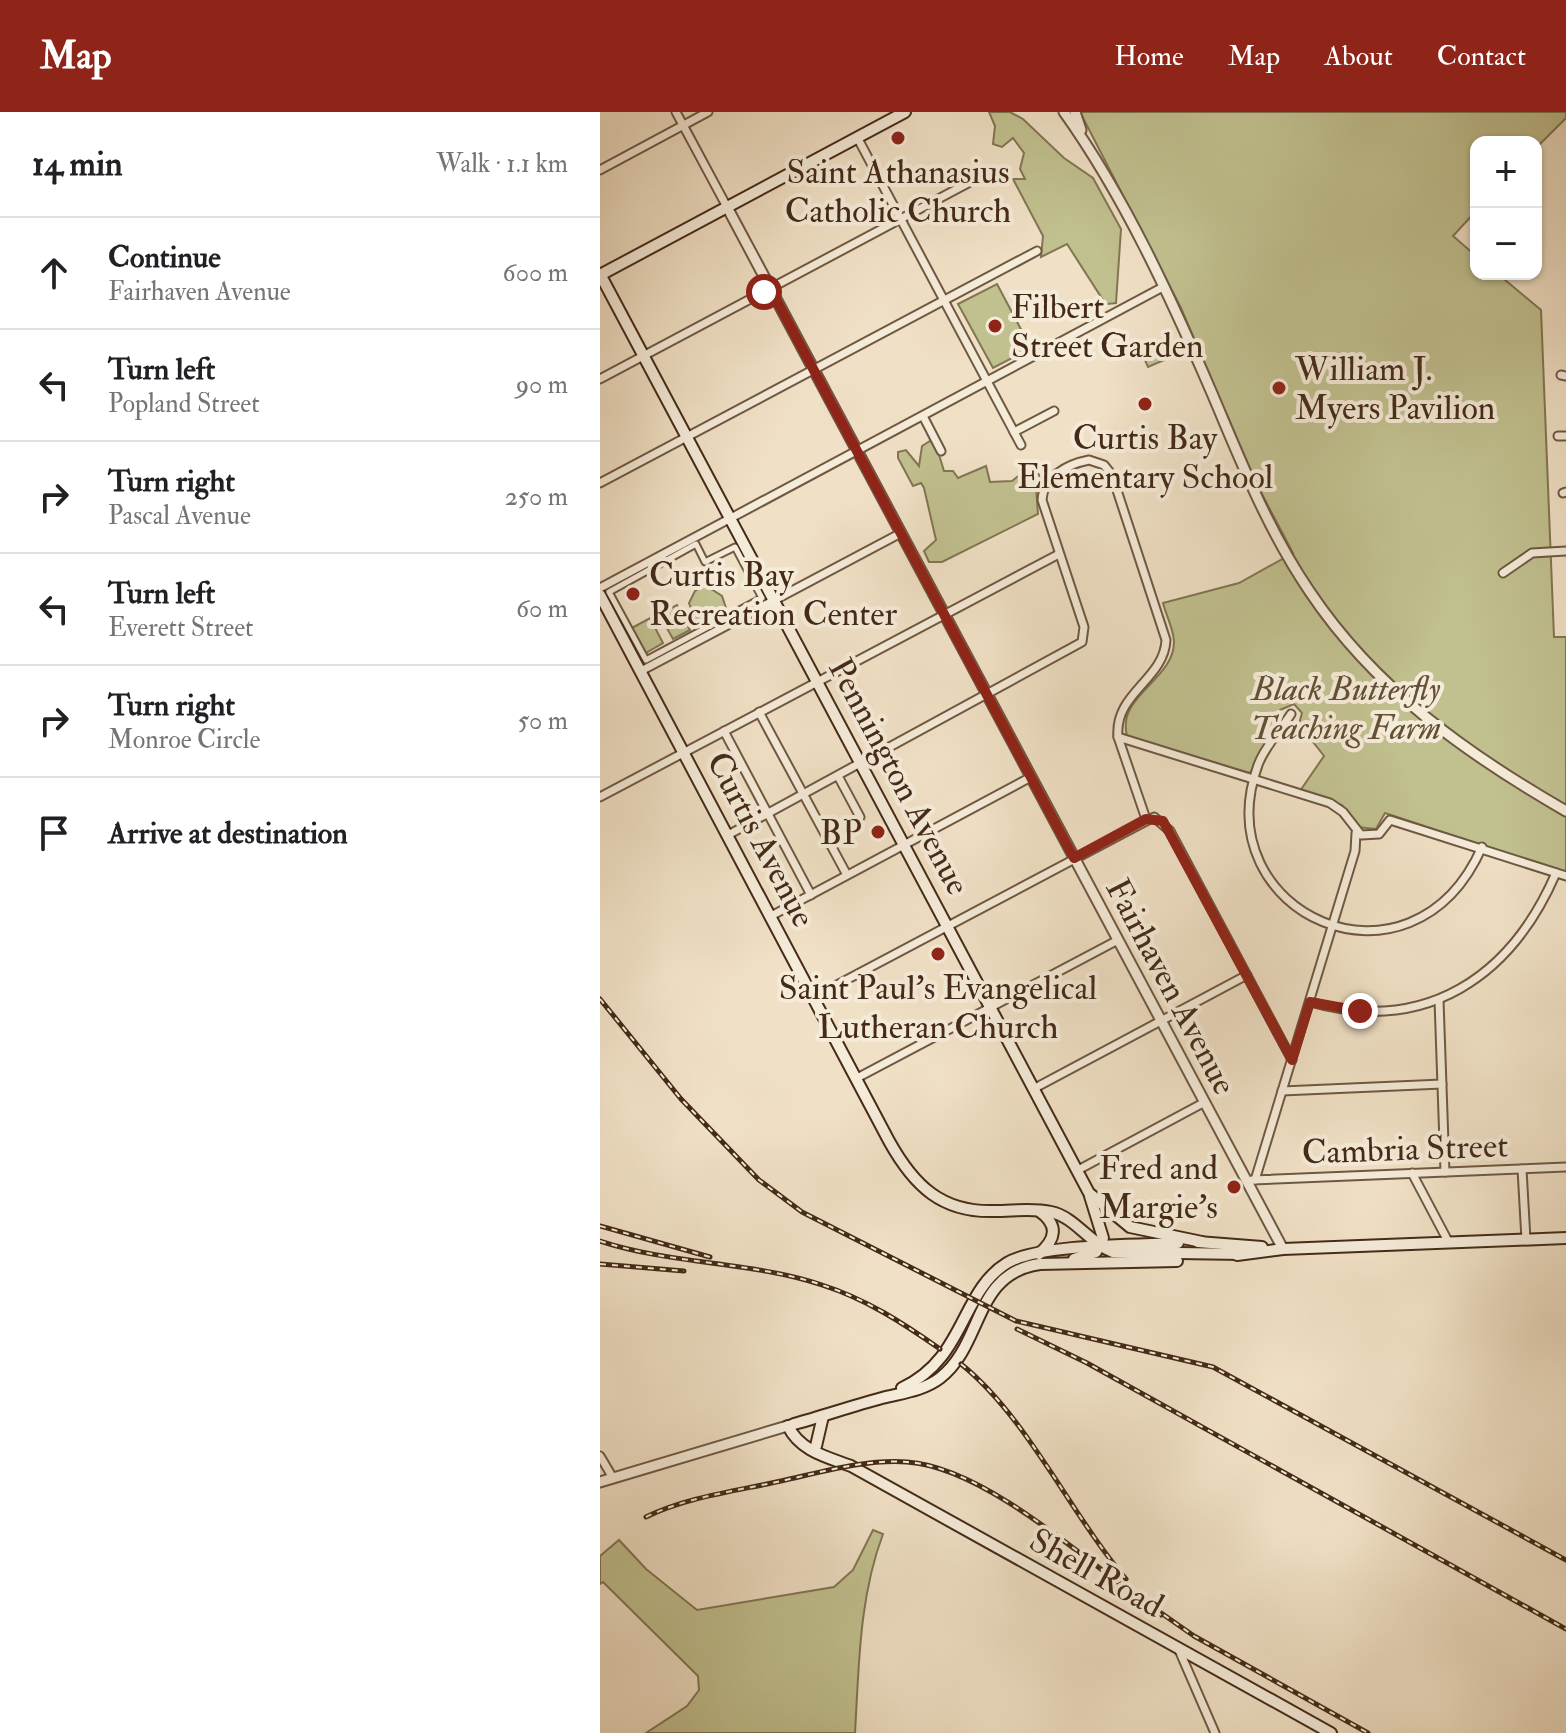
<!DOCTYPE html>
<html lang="en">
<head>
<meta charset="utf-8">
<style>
  :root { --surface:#fff; --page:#f6f6f6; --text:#202124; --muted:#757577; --line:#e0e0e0; --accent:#8f2418 }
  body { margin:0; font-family:"IM FELL Double Pica",serif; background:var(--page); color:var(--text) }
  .controls { position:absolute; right:24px; top:24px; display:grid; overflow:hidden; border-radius:16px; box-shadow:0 2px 6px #0004 }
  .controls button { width:72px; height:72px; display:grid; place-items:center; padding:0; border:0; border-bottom:2px solid var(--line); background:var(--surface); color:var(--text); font:40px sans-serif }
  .stop { position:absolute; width:24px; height:24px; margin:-18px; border:6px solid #8f2418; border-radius:50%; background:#fff }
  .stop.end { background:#8f2418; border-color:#fff; box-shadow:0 2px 8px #0008 }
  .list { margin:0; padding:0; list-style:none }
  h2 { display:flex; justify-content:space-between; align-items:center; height:104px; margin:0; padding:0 32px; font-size:34px }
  h2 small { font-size:26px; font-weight:400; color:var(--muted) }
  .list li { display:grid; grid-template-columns:52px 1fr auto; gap:24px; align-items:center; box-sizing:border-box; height:112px; padding:0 32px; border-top:2px solid var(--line) }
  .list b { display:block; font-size:30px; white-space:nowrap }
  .list p { margin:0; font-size:26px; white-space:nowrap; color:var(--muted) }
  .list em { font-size:26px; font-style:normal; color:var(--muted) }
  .icon { flex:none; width:44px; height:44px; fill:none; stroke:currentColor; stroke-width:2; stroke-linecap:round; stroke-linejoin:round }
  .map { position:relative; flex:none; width:966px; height:1621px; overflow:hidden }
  header { display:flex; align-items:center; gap:48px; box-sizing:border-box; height:112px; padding:0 40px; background:var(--accent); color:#fff }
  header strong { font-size:38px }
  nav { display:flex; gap:44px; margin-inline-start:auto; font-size:28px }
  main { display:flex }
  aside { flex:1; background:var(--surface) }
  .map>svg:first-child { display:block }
  .green { fill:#c1c08f; stroke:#827553; stroke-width:2 }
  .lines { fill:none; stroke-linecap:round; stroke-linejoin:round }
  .pedestrian-casing { stroke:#6f5842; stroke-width:9 }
  .minor-casing { stroke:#6f5842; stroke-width:11 }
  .tertiary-casing { stroke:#6f5842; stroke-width:13 }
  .secondary-casing { stroke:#442a17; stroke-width:14 }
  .pedestrian { stroke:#f5ebd9; stroke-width:5 }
  .minor { stroke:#f5ebd9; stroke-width:7 }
  .tertiary { stroke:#f5ebd9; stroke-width:9 }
  .secondary { stroke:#f5ebd9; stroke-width:10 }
  .rail-casing { stroke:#442a17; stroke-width:5 }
  .rail { stroke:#f5ebd9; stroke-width:2; stroke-dasharray:6; stroke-linecap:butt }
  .route { stroke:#8f2418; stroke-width:10 }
  .poi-dot { fill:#8f2418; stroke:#f5ebd9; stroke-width:3 }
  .labels { text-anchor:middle; stroke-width:8; stroke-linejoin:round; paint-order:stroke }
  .poi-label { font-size:34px; fill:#442a17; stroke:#f5ebd9 }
  .park-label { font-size:34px; font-style:italic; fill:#635035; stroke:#f5ebd9 }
  .street-label { font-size:34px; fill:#442a17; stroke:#f5ebd9 }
</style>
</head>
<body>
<header>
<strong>Map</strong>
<nav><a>Home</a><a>Map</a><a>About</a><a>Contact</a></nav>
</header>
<main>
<aside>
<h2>14 min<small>Walk · 1.1 km</small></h2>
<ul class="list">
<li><svg class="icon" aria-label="ahead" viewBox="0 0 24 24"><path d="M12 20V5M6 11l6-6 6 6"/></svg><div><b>Continue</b><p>Fairhaven Avenue</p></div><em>600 m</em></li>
<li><svg class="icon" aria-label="left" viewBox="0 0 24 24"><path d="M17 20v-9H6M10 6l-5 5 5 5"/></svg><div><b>Turn left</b><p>Popland Street</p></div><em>90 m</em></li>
<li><svg class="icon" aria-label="right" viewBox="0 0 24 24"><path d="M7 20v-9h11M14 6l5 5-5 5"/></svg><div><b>Turn right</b><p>Pascal Avenue</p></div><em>250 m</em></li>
<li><svg class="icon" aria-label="left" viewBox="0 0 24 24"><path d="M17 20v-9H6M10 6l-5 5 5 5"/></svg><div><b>Turn left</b><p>Everett Street</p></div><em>60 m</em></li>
<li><svg class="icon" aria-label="right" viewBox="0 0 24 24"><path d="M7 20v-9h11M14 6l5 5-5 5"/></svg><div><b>Turn right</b><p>Monroe Circle</p></div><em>50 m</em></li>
<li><svg class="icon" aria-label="arrive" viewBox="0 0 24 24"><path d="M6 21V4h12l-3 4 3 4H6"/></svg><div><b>Arrive at destination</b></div></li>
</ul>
</aside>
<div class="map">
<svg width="966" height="1621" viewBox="0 0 966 1621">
  <rect width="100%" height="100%" fill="#f0e0c5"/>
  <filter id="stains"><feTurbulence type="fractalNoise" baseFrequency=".0025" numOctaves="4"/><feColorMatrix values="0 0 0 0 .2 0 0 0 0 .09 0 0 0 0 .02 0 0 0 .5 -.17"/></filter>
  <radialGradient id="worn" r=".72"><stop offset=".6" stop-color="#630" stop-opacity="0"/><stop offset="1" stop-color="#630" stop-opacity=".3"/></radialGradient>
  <!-- green -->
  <g class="green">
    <path d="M389,0H410L423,7L464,46L493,66L521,117L516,191L507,192L503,188L467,132L441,145L443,124L413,67H425L420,57L424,41L413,26L402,35L393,32L395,14Z"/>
    <path d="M480,0H966V6L936,36V30H876V99L853,124L876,144V162H898L941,198L954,525H966V761L785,701L776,717L757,715L742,693L700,679L724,644L699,612L702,601L694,592L680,598L677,619L650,661L527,624C516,583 575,568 574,529C573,516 566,503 563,491L639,471L693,441L654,367L581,196Z"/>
    <path d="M397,172L431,236L393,256L358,192Z"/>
    <path d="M568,225L576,243L548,255L540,237Z"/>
    <path d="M330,329L336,333L344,359H353L358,366L386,354L390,370L412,369L421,362L420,354L430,349L441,366L436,375L438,402L342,450H329L324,439L336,428L324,376L321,371L313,374L298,346V340L306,338L319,354L322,334Z"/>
    <path d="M105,473L122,484L127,499L98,515L89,491L95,479Z"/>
    <path d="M77,493L90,518L73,527L59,502Z"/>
    <path d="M50,506L63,531L44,542L30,517Z"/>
    <path d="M273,1418L283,1422C259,1486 259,1553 255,1621H46L87,1594L99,1578L98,1564L3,1470L0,1472V1444L19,1428L46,1457L97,1498L234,1475L253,1458Z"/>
  </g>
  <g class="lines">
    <!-- pedestrian casing -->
    <g class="pedestrian-casing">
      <path id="pedestrian" d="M96,432L105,450L135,435L162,486L46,548L9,480Z"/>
    </g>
    <!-- minor casing -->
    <g class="minor-casing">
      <g id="minor">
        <path d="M76,0L127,95"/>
        <path d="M257,25L421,333"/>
        <path d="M0,58L108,0"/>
        <path d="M961,263L966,264"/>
        <path d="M0,267L387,61"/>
        <path d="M323,304L341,339"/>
        <path d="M414,320L454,299"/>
        <path d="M958,324H966"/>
        <path d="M0,371L437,139"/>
        <path d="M963,381L966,380"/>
        <path d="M903,461L932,441L966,439"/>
        <path d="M0,476L563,175"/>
        <path d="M41,559L301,421"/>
        <path d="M159,600L247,763"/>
        <path d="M691,602C680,619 665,634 658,653C604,802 811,895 882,735"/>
        <path d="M124,619L211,783"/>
        <path d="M518,625L730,691L743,700L761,723L779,722L790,708L966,764"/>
        <path d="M238,664L260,705"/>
        <path d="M0,685L459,442"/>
        <path d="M128,723L482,530L484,515L442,388C443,365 468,352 489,348L504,353L512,363L566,528C564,568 514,581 518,625L546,707"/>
        <path d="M171,804L431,665"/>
        <path d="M214,885L554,705L570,719L692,948"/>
        <path d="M839,888L845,1060"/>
        <path d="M710,890C826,923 911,865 956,761"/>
        <path d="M257,966L518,828"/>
        <path d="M435,976L647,863"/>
        <path d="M682,979L842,972"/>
        <path d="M922,1057L926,1128"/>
        <path d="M478,1058L605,990"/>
        <path d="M812,1061L849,1131"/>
        <path d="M652,1068L966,1055"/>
        <path d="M655,1068L755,739L756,721"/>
        <path d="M0,1344L13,1366"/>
        <path d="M579,1538L615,1621"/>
      </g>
    </g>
    <!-- tertiary casing -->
    <g class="tertiary-casing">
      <g id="tertiary">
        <path d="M464,0C524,84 570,184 611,279C641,349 667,417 710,480C775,577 867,642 966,699"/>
        <path d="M475,0L481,18"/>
        <path d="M127,95L683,1137"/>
        <path d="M0,1370L194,1312"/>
      </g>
    </g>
    <!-- secondary casing -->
    <g class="secondary-casing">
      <g id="secondary">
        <path d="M0,162L489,1081L530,1115L602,1130"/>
        <path d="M0,163L305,0"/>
        <path d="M0,483L289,1029C314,1074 342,1101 395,1099C413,1099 433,1096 451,1100C475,1105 489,1131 513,1140L643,1142"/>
        <path d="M439,1099C459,1113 456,1127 439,1142"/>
        <path d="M598,1130L662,1135"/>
        <path d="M637,1143L683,1137L966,1126"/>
        <path d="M474,1147L496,1140L503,1126L490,1084"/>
        <path d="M302,1276C366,1246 360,1180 407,1151C439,1132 538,1133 578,1131"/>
        <path d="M194,1312C223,1304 252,1294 282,1286C301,1281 323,1279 340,1266C384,1232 373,1161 440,1152L577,1149"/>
        <path d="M188,1314C200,1339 227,1345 251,1354L731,1621"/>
        <path d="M216,1334L223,1304"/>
      </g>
    </g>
    <!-- pedestrian -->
    <use href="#pedestrian" class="pedestrian"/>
    <!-- minor -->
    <use href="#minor" class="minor"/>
    <!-- tertiary -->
    <use href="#tertiary" class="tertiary"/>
    <!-- secondary -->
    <use href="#secondary" class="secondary"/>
    <!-- rail casing -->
    <g class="rail-casing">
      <g id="rail">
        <path d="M0,887L81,987L159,1068L202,1100L416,1209L613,1255L966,1448"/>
        <path d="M0,1114L110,1145"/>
        <path d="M0,1129C73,1153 150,1149 222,1173C266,1187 303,1211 340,1237"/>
        <path d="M0,1152L84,1159"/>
        <path d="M417,1217L487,1251L966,1517"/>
        <path d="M361,1252C427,1305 470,1401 526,1467"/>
        <path d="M46,1405C87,1385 136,1379 181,1369C222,1360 265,1347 307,1350C387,1355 496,1457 561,1503"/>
        <path d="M554,1496L594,1524L768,1621"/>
      </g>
    </g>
    <!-- rail -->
    <use href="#rail" class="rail"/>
  </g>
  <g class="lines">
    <!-- route -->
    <path class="route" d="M164,180L170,176L474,746L546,707L563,709L692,948L710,890L760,899"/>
  </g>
  <!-- markers -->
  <g class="poi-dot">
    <circle cx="298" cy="26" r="8"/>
    <circle cx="395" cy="214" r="8"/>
    <circle cx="679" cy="276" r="8"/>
    <circle cx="545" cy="292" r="8"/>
    <circle cx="33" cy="482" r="8"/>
    <circle cx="278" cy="720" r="8"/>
    <circle cx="338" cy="842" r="8"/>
    <circle cx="634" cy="1075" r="8"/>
  </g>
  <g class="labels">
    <!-- poi labels -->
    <g class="poi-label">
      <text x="298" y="71">Saint Athanasius<tspan x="298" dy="39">Catholic Church</tspan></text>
      <text x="411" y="206" text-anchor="start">Filbert<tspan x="411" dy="39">Street Garden</tspan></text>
      <text x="695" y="268" text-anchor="start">William J.<tspan x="695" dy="39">Myers Pavilion</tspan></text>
      <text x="545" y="337">Curtis Bay<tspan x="545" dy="39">Elementary School</tspan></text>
      <text x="49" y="474" text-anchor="start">Curtis Bay<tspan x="49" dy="39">Recreation Center</tspan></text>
      <text x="262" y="732" text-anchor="end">BP</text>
      <text x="338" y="887">Saint Paul's Evangelical<tspan x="338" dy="39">Lutheran Church</tspan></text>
      <text x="618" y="1067" text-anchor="end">Fred and<tspan x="618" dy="39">Margie's</tspan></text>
    </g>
    <!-- park labels -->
    <g class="park-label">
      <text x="746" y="588">Black Butterfly<tspan x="746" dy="39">Teaching Farm</tspan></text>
    </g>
    <!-- street labels -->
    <g class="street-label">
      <text transform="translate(300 664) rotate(62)" y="12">Pennington Avenue</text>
      <text transform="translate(162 727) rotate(62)" y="12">Curtis Avenue</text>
      <text transform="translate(572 874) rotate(62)" y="12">Fairhaven Avenue</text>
      <text transform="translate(805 1036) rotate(-2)" y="12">Cambria Street</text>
      <text transform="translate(497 1460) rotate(29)" y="12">Shell Road</text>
    </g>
  </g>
  <rect width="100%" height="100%" filter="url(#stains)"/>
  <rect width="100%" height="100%" fill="url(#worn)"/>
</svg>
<div class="controls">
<button>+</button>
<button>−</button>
</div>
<div class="stop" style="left:164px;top:180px"></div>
<div class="stop end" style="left:760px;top:899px"></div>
</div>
</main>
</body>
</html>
